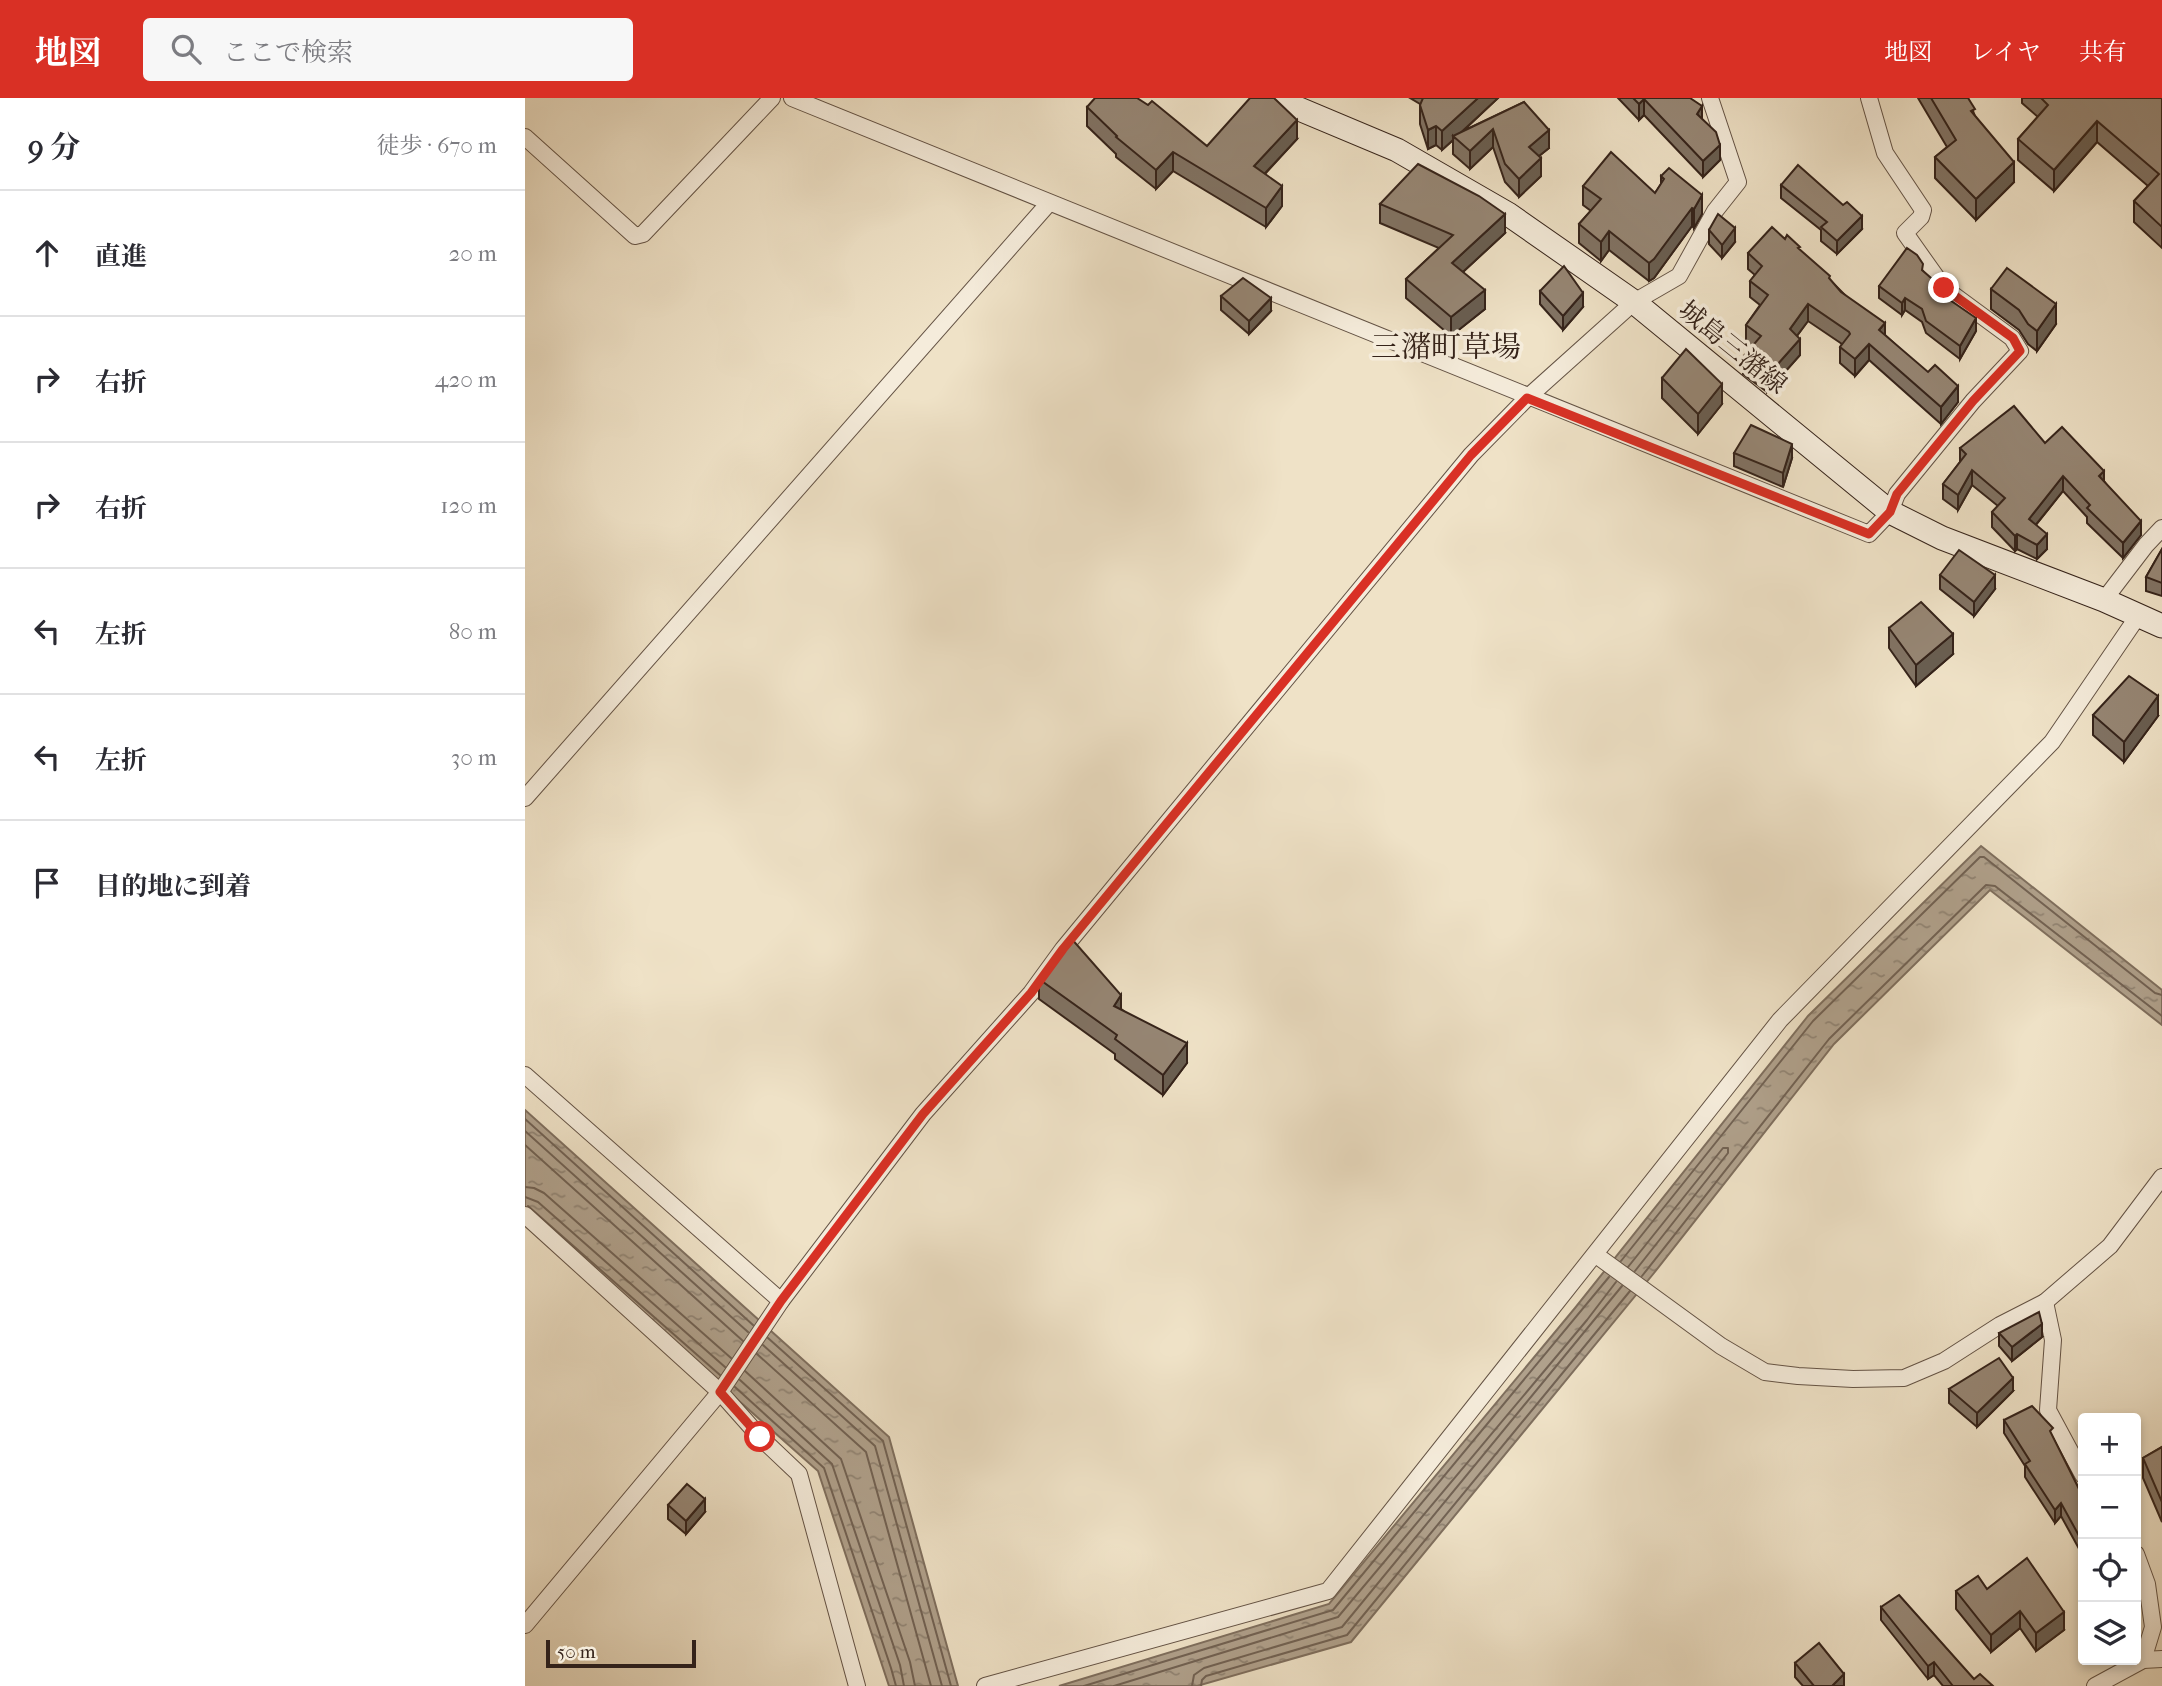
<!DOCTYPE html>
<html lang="ja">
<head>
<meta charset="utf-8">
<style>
  :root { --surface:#fff; --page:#f7f7f7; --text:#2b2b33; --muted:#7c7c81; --line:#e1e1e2; --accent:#d93025 }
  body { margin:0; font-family:"IM FELL French Canon","Noto Serif JP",serif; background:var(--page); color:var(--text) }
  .controls { position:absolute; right:21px; bottom:21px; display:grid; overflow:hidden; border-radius:7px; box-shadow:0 4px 10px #0003 }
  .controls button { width:63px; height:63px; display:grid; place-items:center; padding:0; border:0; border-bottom:2px solid var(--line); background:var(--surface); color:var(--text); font:35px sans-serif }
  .scale { position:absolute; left:21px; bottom:18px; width:150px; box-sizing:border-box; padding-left:7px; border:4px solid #35231a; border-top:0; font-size:19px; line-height:24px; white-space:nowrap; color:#35231a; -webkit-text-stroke:5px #f5ecdb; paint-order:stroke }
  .stop { position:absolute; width:21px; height:21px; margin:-16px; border:5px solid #d93025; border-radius:50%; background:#fff }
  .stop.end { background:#d93025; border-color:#fff; box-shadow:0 2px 7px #0008 }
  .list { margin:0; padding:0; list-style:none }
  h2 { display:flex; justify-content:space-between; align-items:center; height:91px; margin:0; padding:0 28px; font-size:30px }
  h2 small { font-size:23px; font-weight:400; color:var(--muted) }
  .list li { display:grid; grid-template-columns:46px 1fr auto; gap:21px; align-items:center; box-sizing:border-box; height:126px; padding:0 28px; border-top:2px solid var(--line) }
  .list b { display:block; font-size:26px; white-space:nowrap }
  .list em { font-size:23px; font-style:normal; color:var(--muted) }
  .icon { flex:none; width:38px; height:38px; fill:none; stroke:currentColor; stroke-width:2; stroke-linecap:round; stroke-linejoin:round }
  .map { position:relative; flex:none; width:1637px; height:1588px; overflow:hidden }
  header { display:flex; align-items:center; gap:42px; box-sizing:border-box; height:98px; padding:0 35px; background:var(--accent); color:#fff }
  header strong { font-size:33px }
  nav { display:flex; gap:38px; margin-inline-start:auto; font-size:24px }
  .search { width:490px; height:63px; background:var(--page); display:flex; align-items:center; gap:18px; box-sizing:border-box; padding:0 24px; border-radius:7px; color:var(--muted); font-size:26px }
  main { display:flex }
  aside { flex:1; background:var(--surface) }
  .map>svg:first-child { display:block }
  .water { fill:url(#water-ripples); stroke:#7f6f5e; stroke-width:2 }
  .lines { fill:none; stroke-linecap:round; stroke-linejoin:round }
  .shore { stroke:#726253; stroke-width:2 }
  .street-casing { stroke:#645345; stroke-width:18 }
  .secondary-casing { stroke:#35231a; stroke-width:25 }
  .street { stroke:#f5ecdb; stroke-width:16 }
  .secondary { stroke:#f5ecdb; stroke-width:23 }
  .wall { fill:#817364; stroke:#35231a; stroke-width:2 }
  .shaded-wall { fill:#695e51; stroke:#35231a; stroke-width:2 }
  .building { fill:#968674; stroke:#35231a; stroke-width:2 }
  .route { stroke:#d93025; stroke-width:9 }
  .labels { text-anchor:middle; stroke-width:7; stroke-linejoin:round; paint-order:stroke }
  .street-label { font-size:26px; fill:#35231a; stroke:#f5ecdb }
  .quarter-label { font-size:30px; fill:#35231a; stroke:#f5ecdb }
</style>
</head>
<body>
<header>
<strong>地図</strong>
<div class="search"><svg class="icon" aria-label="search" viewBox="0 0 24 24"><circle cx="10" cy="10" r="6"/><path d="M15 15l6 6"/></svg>ここで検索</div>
<nav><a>地図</a><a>レイヤ</a><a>共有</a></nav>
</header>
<main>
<aside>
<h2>9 分<small>徒歩 · 670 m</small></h2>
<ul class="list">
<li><svg class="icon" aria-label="ahead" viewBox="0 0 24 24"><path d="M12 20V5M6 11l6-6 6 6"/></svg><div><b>直進</b></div><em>20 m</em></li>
<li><svg class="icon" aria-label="right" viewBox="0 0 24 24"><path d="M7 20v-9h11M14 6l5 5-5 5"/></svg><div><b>右折</b></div><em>420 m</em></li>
<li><svg class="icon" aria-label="right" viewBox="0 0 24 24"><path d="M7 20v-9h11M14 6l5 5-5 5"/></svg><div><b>右折</b></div><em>120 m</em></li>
<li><svg class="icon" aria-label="left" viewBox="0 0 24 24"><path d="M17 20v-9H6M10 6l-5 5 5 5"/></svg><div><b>左折</b></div><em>80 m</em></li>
<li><svg class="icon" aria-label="left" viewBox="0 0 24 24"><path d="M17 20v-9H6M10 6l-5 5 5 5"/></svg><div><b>左折</b></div><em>30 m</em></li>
<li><svg class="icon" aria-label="arrive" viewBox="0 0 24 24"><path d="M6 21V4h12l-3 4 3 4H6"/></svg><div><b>目的地に到着</b></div></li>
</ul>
</aside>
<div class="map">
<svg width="1637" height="1588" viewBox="0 0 1637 1588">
  <defs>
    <pattern id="water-ripples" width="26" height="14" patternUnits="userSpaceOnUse" patternTransform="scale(1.75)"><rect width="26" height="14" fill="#b0a18c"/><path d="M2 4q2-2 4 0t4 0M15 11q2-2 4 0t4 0" fill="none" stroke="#908372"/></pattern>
  </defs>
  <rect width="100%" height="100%" fill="#efe2c7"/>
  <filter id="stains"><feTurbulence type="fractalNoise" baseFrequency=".00286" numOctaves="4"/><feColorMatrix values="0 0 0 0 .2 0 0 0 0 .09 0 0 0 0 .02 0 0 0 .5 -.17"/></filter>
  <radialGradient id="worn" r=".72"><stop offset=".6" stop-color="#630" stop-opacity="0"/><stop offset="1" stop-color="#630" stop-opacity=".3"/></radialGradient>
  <!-- water -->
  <g class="water">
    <path d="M1456,748L1637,892V927L1465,792L1309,946L1129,1175L826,1544L672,1588H534L804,1506L1050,1210L1283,918Z"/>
    <path d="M0,1012L364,1339L433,1588H364L293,1373L0,1113Z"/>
  </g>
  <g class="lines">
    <!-- shore -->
    <g class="shore">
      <path d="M0,1021L228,1227"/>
      <path d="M0,1033L223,1234"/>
      <path d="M0,1047L218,1243"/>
      <path d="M0,1089L9,1090L19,1095L206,1260"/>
      <path d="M0,1099L13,1104L200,1269"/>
      <path d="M3,1108L195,1277"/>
      <path d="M1096,1163L1288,923L1455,759H1459L1630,895L1637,897"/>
      <path d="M1103,1169L1198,1050H1203V1055L1110,1173"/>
      <path d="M1117,1178L1304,941L1461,787L1470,788L1637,918"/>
      <path d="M243,1240L358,1343L426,1588"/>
      <path d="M238,1247L350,1348L417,1588"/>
      <path d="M232,1256L341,1354L406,1588"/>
      <path d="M220,1273L316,1361L385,1564L390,1588"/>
      <path d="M215,1282L307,1366L375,1567L379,1588"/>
      <path d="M210,1289L299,1370L366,1570L371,1588"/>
      <path d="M559,1588L808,1512L1084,1179"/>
      <path d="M589,1588L813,1519L1062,1222L1091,1184"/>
      <path d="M667,1588L669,1577L679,1570L817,1529L1097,1188"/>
      <path d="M676,1588L677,1582L681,1578L822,1537L1105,1193"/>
    </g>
    <!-- street casing -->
    <g class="street-casing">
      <g id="street">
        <path d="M267,0L1344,436L1365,414L1372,396L1448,303L1495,253L1487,240L1419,190L1380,135L1396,119L1398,112L1360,55L1344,0"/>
        <path d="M0,39L110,138L118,136L247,0"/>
        <path d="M1579,502L1621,447L1637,430"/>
        <path d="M0,700L524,105"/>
        <path d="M0,977L256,1203"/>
        <path d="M0,1117L195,1294L235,1339L274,1376L332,1588"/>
        <path d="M1071,1157L1196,1248L1240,1274L1273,1278L1328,1281L1379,1280L1419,1263L1475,1227L1520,1204L1585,1148L1637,1079"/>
        <path d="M1520,1204L1528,1242L1523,1312L1558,1377"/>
        <path d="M1611,1456L1622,1486L1628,1529L1618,1562"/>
        <path d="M0,1527L195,1294L256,1203L398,1016L506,895L538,851L946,357L1002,300L1109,204L1154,178L1190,113L1213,84L1185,0"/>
        <path d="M460,1588L803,1493L1255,922L1527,644L1613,518"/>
        <path d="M1570,1588L1618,1562L1637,1561"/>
      </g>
    </g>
    <!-- secondary casing -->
    <g class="secondary-casing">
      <path id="secondary" d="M748,0L872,52L983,116L1109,204L1365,414L1417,440L1579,502L1637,528"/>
    </g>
    <!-- street -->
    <use href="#street" class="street"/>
    <!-- secondary -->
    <use href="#secondary" class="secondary"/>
  </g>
  <!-- wall -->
  <g class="wall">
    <path d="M885,0H973L938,33L999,4L1024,50L1014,58L1016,78L994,99L980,84L968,49L945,71L928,56V42L917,52L911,47L903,51L895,26V6Z"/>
    <path d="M1093,0H1165L1177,21L1195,62L1178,79L1119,17L1114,22Z"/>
    <path d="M1393,0H1443L1450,18L1489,84L1451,122L1410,80V59L1422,49Z"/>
    <path d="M1497,0H1637V150L1609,124V103L1623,88L1572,44L1529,93L1493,62V41L1513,19L1497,5Z"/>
    <path d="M562,9L682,48L772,41L740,76L757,108L741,129L648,73L631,91L591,59V56L562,28Z"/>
    <path d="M1136,78L1177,116L1169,130L1167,128L1129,180L1124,183L1084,152L1076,163L1054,145V126L1066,113L1058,107V88L1130,95L1136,86Z"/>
    <path d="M1256,87L1337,131L1312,156L1296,143V132L1256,100Z"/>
    <path d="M855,106L980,135L938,174L960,211L926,238L881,200V181L914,150L855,125Z"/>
    <path d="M1184,132L1210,144L1197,160L1184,146Z"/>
    <path d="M1260,141L1275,152L1360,237L1433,304L1416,326L1344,262L1330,278L1315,265V249L1317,246L1283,223L1272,238L1275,257L1242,294L1218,276V259L1228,248L1221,244V227L1235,207L1225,199V183L1230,177L1223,171V155Z"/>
    <path d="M1398,173L1413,193L1451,233L1435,261L1401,235L1397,224L1380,212L1377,217L1354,200V188Z"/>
    <path d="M1466,191L1531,226L1512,253L1503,246L1494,232L1466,211Z"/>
    <path d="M1015,193L1058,209L1038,232L1015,206Z"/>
    <path d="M696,198L746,213L724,236L696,212Z"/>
    <path d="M1137,280L1197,306L1173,336L1137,300Z"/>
    <path d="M1520,345L1579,383L1616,437L1598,460L1562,425V419L1538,393L1511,427L1522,451L1512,461L1492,451L1490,453L1467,429V414L1473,408L1447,387L1433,412L1418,401V386L1435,364V350Z"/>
    <path d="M1209,355L1267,360L1258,389L1209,368Z"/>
    <path d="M1637,451V498L1621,493V479Z"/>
    <path d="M1415,477L1470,491L1449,518L1415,491Z"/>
    <path d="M1364,530L1428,556L1391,588L1364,550Z"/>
    <path d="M1568,617L1633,618L1599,664L1568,637Z"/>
    <path d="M514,881L596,911L662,965L638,997L590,961V956L514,901Z"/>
    <path d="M1474,1235L1517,1239L1487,1263L1474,1248Z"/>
    <path d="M1424,1291L1488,1293L1452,1329L1424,1305Z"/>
    <path d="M1479,1322L1528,1340L1558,1399V1458L1536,1418L1530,1425L1500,1379V1368L1479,1335Z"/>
    <path d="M1637,1349V1424L1618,1380V1360Z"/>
    <path d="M143,1407L180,1414L161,1436L143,1421Z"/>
    <path d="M1462,1491L1539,1532L1511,1553L1495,1530L1466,1554L1431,1511V1493Z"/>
    <path d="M1356,1509L1449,1581L1468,1588H1418L1409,1577L1403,1581L1356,1522Z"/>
    <path d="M1270,1565L1319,1588H1278L1270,1579Z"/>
  </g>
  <!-- shaded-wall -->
  <g class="shaded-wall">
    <path d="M953,0H973L930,40L928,38V42L917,52V33Z"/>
    <path d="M1119,1V17L1114,22V6Z"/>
    <path d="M1177,8V23L1172,16Z"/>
    <path d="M772,22V41L729,87V68Z"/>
    <path d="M1572,23V44L1529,93V72Z"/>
    <path d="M911,28V47L903,51V32Z"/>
    <path d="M968,31V49L945,71V53Z"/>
    <path d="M1024,32V50L1004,66V49Z"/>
    <path d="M1195,47V62L1178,79V63Z"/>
    <path d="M648,54V73L631,91V72Z"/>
    <path d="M1016,60V78L994,99V81Z"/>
    <path d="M1489,64V84L1451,122V101Z"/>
    <path d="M757,88V108L741,129V110Z"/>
    <path d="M1177,97V116L1169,130V111Z"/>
    <path d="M1167,110V128L1129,180L1124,183V165Z"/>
    <path d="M980,116V135L927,184V165Z"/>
    <path d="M1337,118V131L1312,156V143Z"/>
    <path d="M1210,130V144L1197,160V147Z"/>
    <path d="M1084,133V152L1076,163V144Z"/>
    <path d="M960,192V211L926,238V219Z"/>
    <path d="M1058,195V209L1038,232V218Z"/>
    <path d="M746,200V213L724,236V223Z"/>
    <path d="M1380,200V212L1377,217V205Z"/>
    <path d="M1283,206V223L1265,247V231Z"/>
    <path d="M1531,206V226L1512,253V233Z"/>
    <path d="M1451,220V233L1435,261V248Z"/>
    <path d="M1360,225V241L1354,232Z"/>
    <path d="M1275,241V257L1242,294V278Z"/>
    <path d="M1344,246V262L1330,278V261Z"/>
    <path d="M1197,286V306L1173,336V316Z"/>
    <path d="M1433,288V304L1416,326V309Z"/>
    <path d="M1267,346V360L1258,389V375Z"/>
    <path d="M1447,372V387L1433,412V397Z"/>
    <path d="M1579,373V388L1574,378Z"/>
    <path d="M1538,378V393L1504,435V421Z"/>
    <path d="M1616,423V437L1598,460V445Z"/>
    <path d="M1492,436V451L1490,453V438Z"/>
    <path d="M1522,436V451L1512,461V447Z"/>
    <path d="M1470,477V491L1449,518V504Z"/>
    <path d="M1428,536V556L1391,588V567Z"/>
    <path d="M1633,598V618L1599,664V644Z"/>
    <path d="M596,897V917L589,908Z"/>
    <path d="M662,945V965L638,997V977Z"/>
    <path d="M1517,1226V1239L1487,1263V1249Z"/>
    <path d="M1488,1280V1293L1452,1329V1315Z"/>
    <path d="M180,1401V1414L161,1436V1423Z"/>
    <path d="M1536,1405V1418L1530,1425V1412Z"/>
    <path d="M1495,1513V1530L1466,1554V1537Z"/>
    <path d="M1539,1514V1532L1511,1553V1535Z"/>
    <path d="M1409,1564V1577L1403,1581V1568Z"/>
    <path d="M1319,1576V1588H1307Z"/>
  </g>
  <!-- building -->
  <g class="building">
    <path d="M570,0H612L623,7L627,3L682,48L725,0H749L772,22L729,68L757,88L741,110L648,54L631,72L591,39L592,38L562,9Z"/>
    <path d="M898,0H953L917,33L911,28L903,32L895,7Z"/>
    <path d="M1108,0H1165L1177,8L1172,16L1191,34L1195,47L1178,63L1119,1L1114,6Z"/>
    <path d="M1406,0H1443L1450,11L1446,13L1489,64L1451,101L1410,59L1431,42Z"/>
    <path d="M1516,0H1637V129L1609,103L1634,76L1572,23L1529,72L1493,41L1523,7Z"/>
    <path d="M999,4L1024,32L1004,49L1016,60L994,81L980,66L968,31L945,53L928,38Z"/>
    <path d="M1086,54L1130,95L1139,81L1136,78L1144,70L1177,97L1169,111L1167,110L1129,161L1124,165L1084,133L1076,144L1054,126L1076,101L1058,88Z"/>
    <path d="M893,66L954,98L980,116L927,165L960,192L926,219L881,181L928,137L855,106Z"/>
    <path d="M1273,67L1318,107L1322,104L1337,118L1312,143L1296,129L1302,124L1256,87Z"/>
    <path d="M1193,116L1210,130L1197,147L1184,132Z"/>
    <path d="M1247,129L1260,141L1262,137L1275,149L1273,150L1305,178L1304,180L1316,194L1360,225L1354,232L1403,274L1410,267L1433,288L1416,309L1344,246L1330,261L1315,249L1325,236L1324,234L1283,206L1265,231L1275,241L1242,278L1218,259L1236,238L1221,227L1243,197L1225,183L1237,168L1223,155Z"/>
    <path d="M1382,150L1392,157L1398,166L1397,172L1413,186L1409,191L1451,220L1435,248L1401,223L1397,211L1380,200L1377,205L1354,188Z"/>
    <path d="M1039,168L1058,195L1038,218L1015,193Z"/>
    <path d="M1482,170L1531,206L1512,233L1503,226L1494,212L1466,191Z"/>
    <path d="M718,180L746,200L724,223L696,198Z"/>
    <path d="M1161,251L1197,286L1173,316L1137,280Z"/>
    <path d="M1489,308L1520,345L1537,329L1579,373L1574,378L1616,423L1598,445L1562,410L1565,407L1538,378L1504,421L1522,436L1512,447L1492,436L1490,438L1467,414L1480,400L1447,372L1433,397L1418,386L1441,356L1435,350Z"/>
    <path d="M1226,327L1267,346L1258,375L1209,355Z"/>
    <path d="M1637,451V485L1621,479Z"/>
    <path d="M1434,452L1470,477L1449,504L1415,477Z"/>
    <path d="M1396,504L1428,536L1391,567L1364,530Z"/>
    <path d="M1604,578L1633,598L1599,644L1568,617Z"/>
    <path d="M545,839L596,897L589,908L662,945L638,977L590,941L592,937L514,881Z"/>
    <path d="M1514,1214L1517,1226L1487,1249L1474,1235Z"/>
    <path d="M1474,1260L1488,1280L1452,1315L1424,1291Z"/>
    <path d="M1507,1308L1528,1330L1525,1333L1558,1399V1445L1536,1405L1530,1412L1500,1366L1505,1363L1479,1322Z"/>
    <path d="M1637,1349V1404L1618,1360Z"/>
    <path d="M162,1386L180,1401L161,1423L143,1407Z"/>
    <path d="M1502,1460L1539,1514L1511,1535L1495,1513L1466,1537L1431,1493L1453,1478L1462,1491Z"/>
    <path d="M1374,1497L1449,1581L1455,1576L1468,1588H1428L1409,1564L1403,1568L1356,1509Z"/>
    <path d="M1294,1545L1319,1576L1307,1588H1289L1270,1565Z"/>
  </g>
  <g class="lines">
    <!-- route -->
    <path class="route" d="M235,1339L195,1294L256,1203L398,1016L506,895L538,851L946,357L1002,300L1344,436L1365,414L1372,396L1448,303L1495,253L1488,240L1419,190"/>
  </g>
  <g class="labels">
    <!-- street labels -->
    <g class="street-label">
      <text transform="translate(1208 249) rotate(39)" y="9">城島三潴線</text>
    </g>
    <!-- quarter labels -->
    <g class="quarter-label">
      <text x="921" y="259">三潴町草場</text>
    </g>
  </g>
  <rect width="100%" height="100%" filter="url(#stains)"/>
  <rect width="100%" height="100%" fill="url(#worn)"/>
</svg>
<div class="controls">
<button>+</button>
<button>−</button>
<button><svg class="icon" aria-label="locate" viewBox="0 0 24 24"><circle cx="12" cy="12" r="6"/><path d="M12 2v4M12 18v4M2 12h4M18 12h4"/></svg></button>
<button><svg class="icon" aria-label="layers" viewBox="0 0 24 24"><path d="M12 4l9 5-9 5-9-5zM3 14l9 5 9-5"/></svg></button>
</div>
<div class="scale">50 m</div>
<div class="stop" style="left:235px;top:1339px"></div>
<div class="stop end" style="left:1419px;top:190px"></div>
</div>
</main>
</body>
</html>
